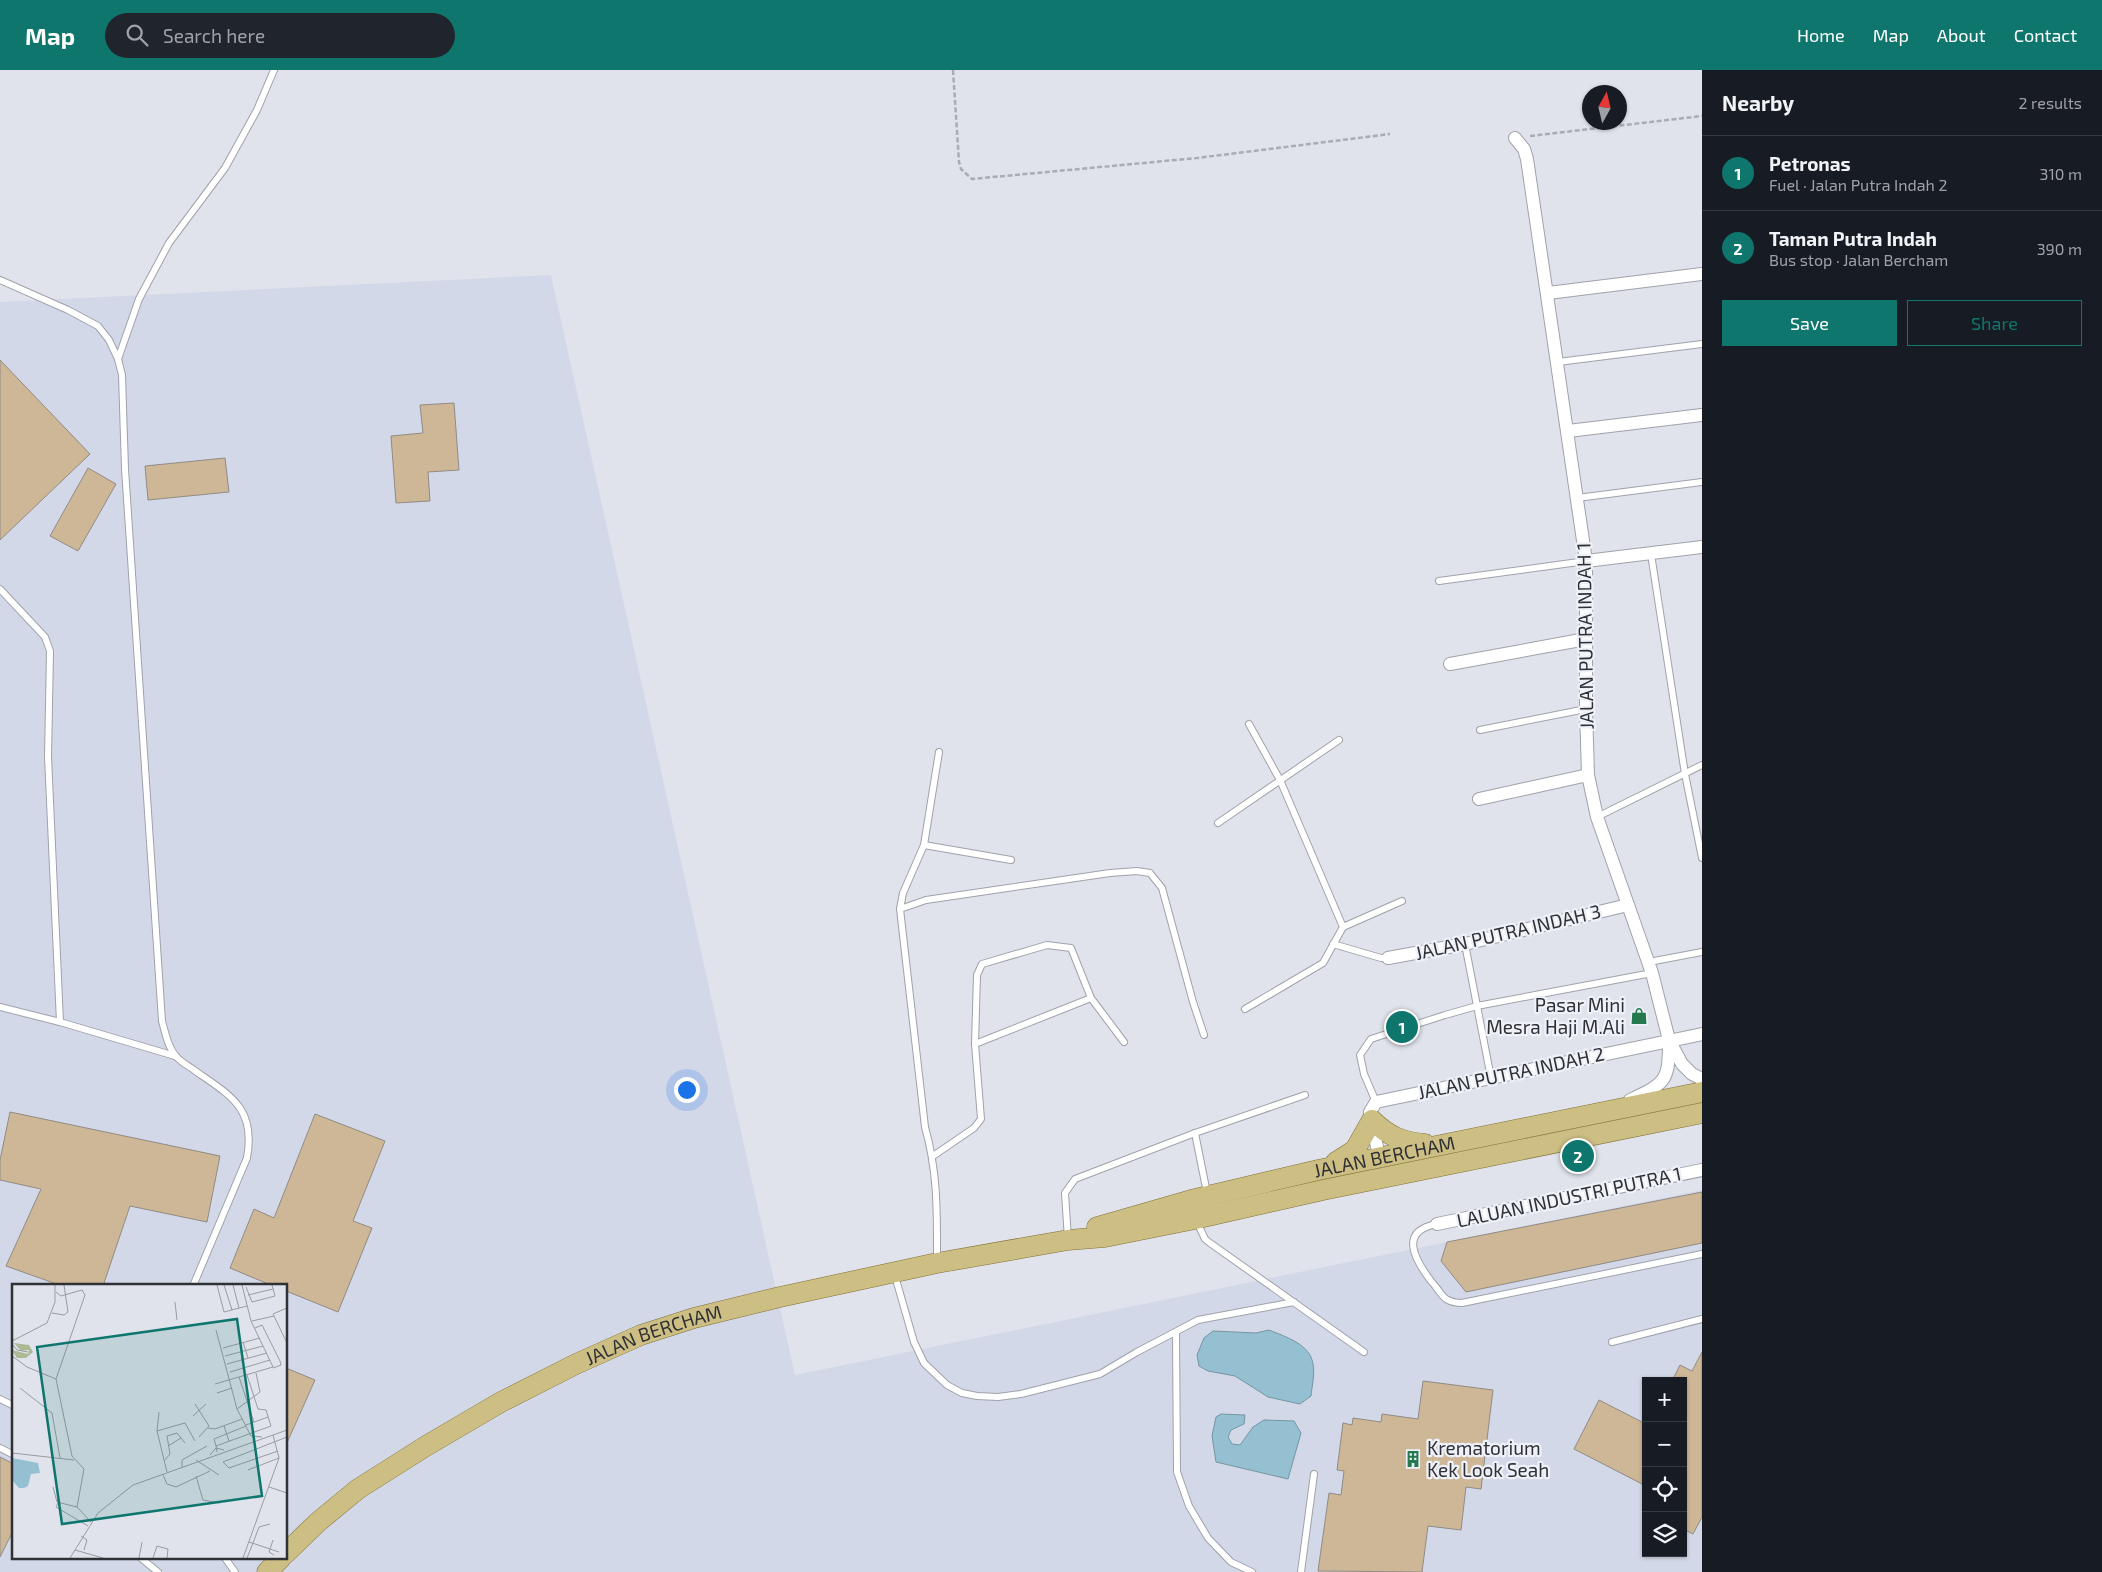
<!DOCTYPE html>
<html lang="en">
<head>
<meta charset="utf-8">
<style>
  :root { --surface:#171b24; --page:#20242c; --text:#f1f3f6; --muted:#9ea1a6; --line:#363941; --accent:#0f766e }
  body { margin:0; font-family:"Exo 2",sans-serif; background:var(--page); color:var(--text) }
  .controls { position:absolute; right:15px; bottom:15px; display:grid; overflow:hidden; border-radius:0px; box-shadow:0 1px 4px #0004 }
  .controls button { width:45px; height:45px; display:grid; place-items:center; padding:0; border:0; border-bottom:1px solid var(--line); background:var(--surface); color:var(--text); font:25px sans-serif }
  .compass { position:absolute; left:1582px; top:15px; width:45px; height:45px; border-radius:50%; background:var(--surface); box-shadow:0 1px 4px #0004; rotate:8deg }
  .you { position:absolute; left:686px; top:1019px; width:18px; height:18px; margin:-12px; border:4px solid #fff; border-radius:50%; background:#1a73e8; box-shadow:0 0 0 8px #1a73e833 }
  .badge { display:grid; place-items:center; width:32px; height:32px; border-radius:50%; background:var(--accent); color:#fff; font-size:16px; font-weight:700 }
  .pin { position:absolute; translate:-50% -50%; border:2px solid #fff; box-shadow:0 1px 5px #0006 }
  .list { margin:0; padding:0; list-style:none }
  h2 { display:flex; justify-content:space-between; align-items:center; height:65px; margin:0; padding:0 20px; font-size:21px }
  h2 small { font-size:16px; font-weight:400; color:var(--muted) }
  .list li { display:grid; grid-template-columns:32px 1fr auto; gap:15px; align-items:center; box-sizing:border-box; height:75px; padding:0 20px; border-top:1px solid var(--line) }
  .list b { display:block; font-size:19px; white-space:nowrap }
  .list p { margin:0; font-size:16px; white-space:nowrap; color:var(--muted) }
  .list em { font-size:16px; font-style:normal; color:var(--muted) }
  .actions { display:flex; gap:10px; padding:15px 20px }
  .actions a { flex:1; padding:11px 0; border:1px solid var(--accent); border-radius:0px; text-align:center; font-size:18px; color:var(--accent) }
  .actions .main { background:var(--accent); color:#fff }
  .icon { flex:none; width:28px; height:28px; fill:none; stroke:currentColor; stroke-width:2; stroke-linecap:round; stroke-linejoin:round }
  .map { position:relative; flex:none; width:1702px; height:1502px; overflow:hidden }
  header { display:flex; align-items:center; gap:30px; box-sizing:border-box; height:70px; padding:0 25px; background:var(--accent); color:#fff }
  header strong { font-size:24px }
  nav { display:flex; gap:28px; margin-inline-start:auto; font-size:18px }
  .search { width:350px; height:45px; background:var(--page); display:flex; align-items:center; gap:12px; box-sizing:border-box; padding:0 18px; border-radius:28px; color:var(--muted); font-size:19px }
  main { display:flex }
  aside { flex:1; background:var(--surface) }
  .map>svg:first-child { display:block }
  .built { fill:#d3d8e8; fill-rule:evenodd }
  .water { fill:#95c0d1; stroke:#7695a2 }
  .building { fill:#ceb796; stroke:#908b84 }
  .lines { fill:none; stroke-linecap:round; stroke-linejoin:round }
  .lane-casing { stroke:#9fa2aa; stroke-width:8 }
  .street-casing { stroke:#9fa2aa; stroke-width:14 }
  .primary-casing { stroke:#807033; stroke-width:21 }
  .path { stroke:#aaacb3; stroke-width:2.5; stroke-dasharray:5 2.5; stroke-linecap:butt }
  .lane { stroke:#fff; stroke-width:6 }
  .street { stroke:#fff; stroke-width:12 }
  .primary { stroke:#cdbe84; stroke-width:20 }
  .labels { text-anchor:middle; stroke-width:4.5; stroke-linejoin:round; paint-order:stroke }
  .street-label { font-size:19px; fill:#2f3134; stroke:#eef1f9 }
  .poi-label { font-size:19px; fill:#2f3134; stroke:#eef1f9; text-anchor:end }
  .inset-road { fill:none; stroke:#9a9ca2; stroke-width:1 }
  .view { fill:#0f766e; fill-opacity:0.15; stroke:#0f766e; stroke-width:2.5 }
  .inset-edge { fill:none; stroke:#2f3134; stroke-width:2.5 }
</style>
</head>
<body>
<header>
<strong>Map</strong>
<div class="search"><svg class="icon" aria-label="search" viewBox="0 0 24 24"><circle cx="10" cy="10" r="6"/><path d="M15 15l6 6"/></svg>Search here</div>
<nav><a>Home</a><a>Map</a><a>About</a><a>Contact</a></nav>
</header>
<main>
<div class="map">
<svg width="1702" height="1502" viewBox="0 0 1702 1502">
  <rect width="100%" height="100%" fill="#e1e3ec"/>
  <!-- built -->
  <path class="built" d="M551,205L795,1305L1702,1120V1502H0V232ZM14,1216H286V1488H14ZM1646,1311H1683V1483H1646Z"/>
  <!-- water -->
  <g class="water">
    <path d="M1269,1260C1286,1267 1310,1274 1313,1294C1315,1304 1312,1316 1311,1326L1300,1334L1268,1327L1235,1306L1208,1301L1199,1296L1197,1285L1204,1268L1213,1261L1256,1263Z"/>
    <path d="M1221,1344L1245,1345L1244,1354L1231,1360L1228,1367L1232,1374L1240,1375L1253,1357L1264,1350L1294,1351L1301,1363L1288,1409L1216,1392L1212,1366L1216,1347Z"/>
  </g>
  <!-- building -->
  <g class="building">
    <path d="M0,290L90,384L0,470Z"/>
    <path d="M454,333L459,400L428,402L430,431L396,433L391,366L423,363L420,335Z"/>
    <path d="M225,388L229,422L148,430L145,396Z"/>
    <path d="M88,398L116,414L78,481L50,466Z"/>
    <path d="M10,1042L220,1086L207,1152L130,1136L103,1216H62L6,1196L41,1119L0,1110V1090Z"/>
    <path d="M315,1044L385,1071L353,1151L372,1158L338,1242L286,1221V1216H273L230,1198L254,1139L274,1148Z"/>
    <path d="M1702,1122V1173L1466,1222L1441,1191L1447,1172Z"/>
    <path d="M1702,1282V1447L1693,1464L1683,1459V1311H1672L1680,1295L1692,1301Z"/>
    <path d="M286,1298L315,1310L286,1375Z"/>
    <path d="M1423,1311L1493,1320L1481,1419L1466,1417L1461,1460L1428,1456L1422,1502L1318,1501L1329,1423L1341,1425L1344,1401L1337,1400L1343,1353L1352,1355L1353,1348L1381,1352L1382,1344L1418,1349Z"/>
    <path d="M1599,1330L1646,1354V1416L1574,1379Z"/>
    <path d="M0,1387L14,1394V1459L0,1487Z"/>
  </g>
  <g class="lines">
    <!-- lane casing -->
    <g class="lane-casing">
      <g id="lane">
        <path d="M0,210L68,240L98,256L109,270L118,289L122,305L125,399L162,951C165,962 168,978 176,986C180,992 189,996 194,1000C231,1026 256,1038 247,1088L193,1216"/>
        <path d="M118,289L139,229L169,173L225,98L257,40L274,0"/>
        <path d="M1558,292L1702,274"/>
        <path d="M1577,428L1702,412"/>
        <path d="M1651,484L1685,704L1702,788"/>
        <path d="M1439,511L1586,491"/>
        <path d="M0,519L45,567L50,581L48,687L60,952"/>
        <path d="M1480,660L1586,639"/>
        <path d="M1597,747L1702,695"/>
        <path d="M1218,753L1339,670"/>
        <path d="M924,775L1011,790"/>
        <path d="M900,839L926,830L1110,803L1137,801L1150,803L1162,818L1193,932L1204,965"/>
        <path d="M1343,857L1402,831"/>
        <path d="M1333,874L1381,888H1388"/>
        <path d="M1465,874L1491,1008"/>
        <path d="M1649,892L1702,882"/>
        <path d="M0,937L60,952L175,986"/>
        <path d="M1245,939L1323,893L1343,857L1280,710L1249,654"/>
        <path d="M975,974L1091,928"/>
        <path d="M1376,1032L1364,1004L1360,985L1371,969L1445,945L1477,936L1652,903"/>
        <path d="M1195,1063L1207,1123"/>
        <path d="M933,1086L974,1058L981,1049L975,974L977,905L982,894L1047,875L1071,878L1091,928L1124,972"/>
        <path d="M1197,1152L1205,1169L1210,1173L1364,1282"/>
        <path d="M1437,1154C1398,1161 1415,1190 1431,1211C1436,1216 1440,1224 1446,1229C1451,1232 1456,1233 1462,1233L1702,1184"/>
        <path d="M1068,1169L1065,1123L1075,1109L1195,1063L1305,1025"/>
        <path d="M937,1190C937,1143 938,1103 925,1057L900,839L903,823L924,775L939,682"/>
        <path d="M895,1206L914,1272L924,1293L947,1315L962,1323L977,1326L998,1327L1021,1324L1100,1304L1137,1282L1198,1250L1294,1232"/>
        <path d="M1176,1262L1177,1402L1189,1436L1208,1468L1231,1492L1252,1502"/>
        <path d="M1612,1272L1702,1249"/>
        <path d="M0,1329L14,1336"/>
        <path d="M0,1378L14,1385"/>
        <path d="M141,1488L158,1502"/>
        <path d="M225,1488L235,1502"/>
        <path d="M1301,1502L1314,1404"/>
      </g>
    </g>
    <!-- street casing -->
    <g class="street-casing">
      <g id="street">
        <path d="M1515,68L1524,79L1527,89L1586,491V639L1588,705L1597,747L1652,903L1669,970L1682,994L1692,1004L1702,1009"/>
        <path d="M1548,223L1702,204"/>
        <path d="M1568,361L1702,345"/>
        <path d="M1586,491L1702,477"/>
        <path d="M1450,594L1586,569"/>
        <path d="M1479,729L1588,705"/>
        <path d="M1388,888L1465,874L1628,835"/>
        <path d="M1630,1030C1667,1013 1669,1010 1669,970"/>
        <path d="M1379,1087L1370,1042L1376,1032L1702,964"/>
        <path d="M1437,1154L1702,1100"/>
      </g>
    </g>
    <!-- primary casing -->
    <g class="primary-casing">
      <g id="primary">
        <path d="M1336,1092L1355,1080L1372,1050C1388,1066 1402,1072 1425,1074"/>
        <path id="s1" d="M1097,1157L1191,1130L1318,1100L1702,1022"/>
        <path id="s2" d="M286,1483L318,1452L358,1419L426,1376L501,1332L576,1294L641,1265L694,1248L780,1227L937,1193L1068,1170L1105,1167L1195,1149L1323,1120L1702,1043"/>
        <path d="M267,1502L281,1488"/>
      </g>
    </g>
    <!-- path -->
    <g class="path">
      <path d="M953,0L959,92L961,99L972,109L1197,88L1390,64"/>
      <path d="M1530,66L1702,46"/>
    </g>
    <!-- lane -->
    <use href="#lane" class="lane"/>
    <!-- street -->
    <use href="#street" class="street"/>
    <!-- primary -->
    <use href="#primary" class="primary"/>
  </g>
  <!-- icons -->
  <defs>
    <g id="shop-bare" transform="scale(1.35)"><path d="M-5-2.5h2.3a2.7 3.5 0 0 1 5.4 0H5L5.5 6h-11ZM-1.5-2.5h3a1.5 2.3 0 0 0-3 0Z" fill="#247a4e" stroke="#eef1f9" stroke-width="2.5" paint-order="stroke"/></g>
    <g id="building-bare" transform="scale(1.35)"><path d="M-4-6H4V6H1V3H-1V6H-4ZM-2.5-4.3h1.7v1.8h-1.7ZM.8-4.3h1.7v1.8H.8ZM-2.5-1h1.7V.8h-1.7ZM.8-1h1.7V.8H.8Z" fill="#247a4e" stroke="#eef1f9" stroke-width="2.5" paint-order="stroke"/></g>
  </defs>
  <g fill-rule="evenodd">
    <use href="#shop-bare" x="1639" y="946"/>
    <use href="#building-bare" x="1413" y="1389"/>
  </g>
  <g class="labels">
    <!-- street labels -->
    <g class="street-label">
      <text transform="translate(1585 566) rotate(-91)" y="7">JALAN PUTRA INDAH 1</text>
      <text transform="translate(1508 862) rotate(-13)" y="7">JALAN PUTRA INDAH 3</text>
      <text transform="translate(1511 1003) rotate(-12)" y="7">JALAN PUTRA INDAH 2</text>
      <text dy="7" stroke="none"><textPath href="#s1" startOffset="296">JALAN BERCHAM</textPath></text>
      <text transform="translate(1569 1127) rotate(-12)" y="7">LALUAN INDUSTRI PUTRA 1</text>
      <text dy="7" stroke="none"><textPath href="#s2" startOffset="431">JALAN BERCHAM</textPath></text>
    </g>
    <!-- poi labels -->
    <g class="poi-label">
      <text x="1625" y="942">Pasar Mini<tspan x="1625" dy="22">Mesra Haji M.Ali</tspan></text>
      <text x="1427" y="1385" text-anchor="start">Krematorium<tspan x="1427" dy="22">Kek Look Seah</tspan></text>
    </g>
  </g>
  <!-- overview -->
  <g transform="translate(12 1214)">
    <rect width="275" height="275" fill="#e1e3ec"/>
    <path d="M2,59L17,61L21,68L14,74H5L0,66L16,70L17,66L9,67Z" fill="#acb995"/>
    <path d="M0,174L26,179L28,189L19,190L16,202L12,204H7L0,196Z" fill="#95c0d1"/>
    <path class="inset-road" d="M205,1L212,28L235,22M212,1L220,26M221,1L227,24M234,3L240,18L263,12L260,1M44,8L49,12L70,6L73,11L44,95M236,11L261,5M163,18L165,36M275,24L261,30L275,59M40,29L52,31L56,28L52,1M240,37L262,32M243,44L250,41L268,77L269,81L261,84M204,46L225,125L239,152L250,153M0,57L35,39L43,18V1M231,58L236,74M0,60L5,66L16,68M211,64L248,54M0,72L15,83L44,95L60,172L72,185L65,223L79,238M213,72L251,62M215,80L255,69M218,88L258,76M227,93L242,138M203,100L261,83L239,37L230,1M8,104L40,129L48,174M205,109L220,104M183,120L197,142L187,153M225,125L248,108L244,89M147,128L145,147L155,188M181,132L194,120M234,141L256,133M212,142L217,157M196,144L203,145L230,135M145,147L173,139L183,157M156,162L169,154M204,162L202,155L234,142M266,167L217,184L211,178L275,153M205,168L204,162L259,142L254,126L246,125L235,91M0,169L62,176M198,171L204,164L212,166M153,176L158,170L155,152L165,149L173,159M184,176L207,191M170,183V176L195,162M236,186L267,174M151,191L155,200L164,203L198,187M184,192L191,216L208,219M41,203L45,218L65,223M257,203L275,209M46,219L44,223L76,242M69,252L75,256L72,266M261,256L257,268L262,271M237,258L267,268M241,259L247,243L258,240M63,266L91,274M58,274L86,229L121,201L275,146M127,274L130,258M141,274L145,262L156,265L155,274M231,274L267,174L261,151M235,274L241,259"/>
    <path class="view" d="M225,35L250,212L50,240L25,63Z"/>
    <rect width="275" height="275" class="inset-edge"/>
  </g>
</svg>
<div class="controls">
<button>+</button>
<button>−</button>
<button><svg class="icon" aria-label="locate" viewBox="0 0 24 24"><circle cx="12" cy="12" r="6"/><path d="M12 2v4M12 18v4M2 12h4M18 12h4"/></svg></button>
<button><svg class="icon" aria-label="layers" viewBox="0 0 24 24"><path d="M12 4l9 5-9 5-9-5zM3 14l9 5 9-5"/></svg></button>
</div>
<svg class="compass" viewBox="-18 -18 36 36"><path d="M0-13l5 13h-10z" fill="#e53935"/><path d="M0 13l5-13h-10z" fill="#9ea1a6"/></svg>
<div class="you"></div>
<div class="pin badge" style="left:1402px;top:957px">1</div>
<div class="pin badge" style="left:1578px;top:1086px">2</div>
</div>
<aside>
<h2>Nearby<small>2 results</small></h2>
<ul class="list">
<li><span class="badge">1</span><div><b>Petronas</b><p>Fuel · Jalan Putra Indah 2</p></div><em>310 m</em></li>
<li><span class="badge">2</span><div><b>Taman Putra Indah</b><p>Bus stop · Jalan Bercham</p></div><em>390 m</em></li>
</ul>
<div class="actions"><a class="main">Save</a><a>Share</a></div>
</aside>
</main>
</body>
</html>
